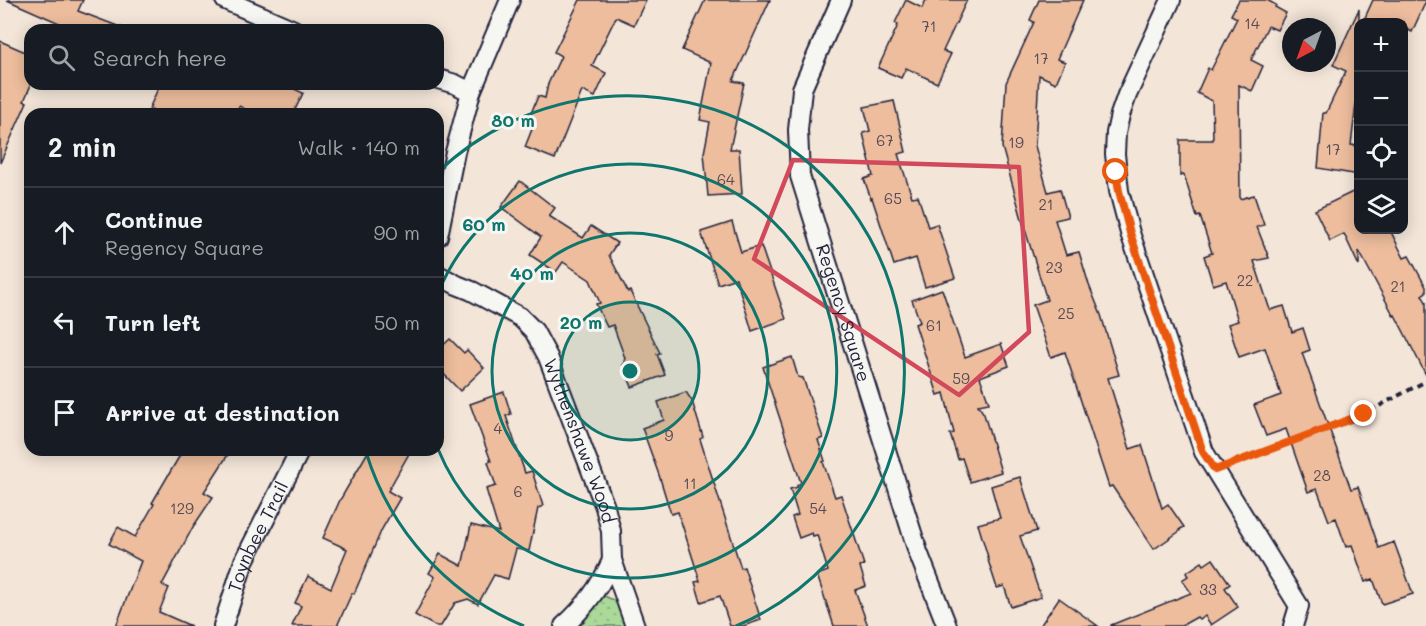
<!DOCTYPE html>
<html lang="en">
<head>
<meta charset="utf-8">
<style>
  :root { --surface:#171b24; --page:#20242c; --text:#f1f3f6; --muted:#9ea1a6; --line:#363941 }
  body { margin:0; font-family:Mali,sans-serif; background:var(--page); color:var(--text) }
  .controls { position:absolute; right:18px; top:18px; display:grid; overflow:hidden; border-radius:12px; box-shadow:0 3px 15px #0003 }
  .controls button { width:54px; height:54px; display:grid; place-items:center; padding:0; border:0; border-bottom:2px solid var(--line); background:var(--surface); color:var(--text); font:30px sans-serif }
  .compass { position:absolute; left:1282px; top:18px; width:54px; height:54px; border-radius:50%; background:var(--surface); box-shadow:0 3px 15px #0003; rotate:221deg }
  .stop { position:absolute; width:18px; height:18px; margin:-14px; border:4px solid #ea580c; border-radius:50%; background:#fff }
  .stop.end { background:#ea580c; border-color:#fff; box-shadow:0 2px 6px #0008 }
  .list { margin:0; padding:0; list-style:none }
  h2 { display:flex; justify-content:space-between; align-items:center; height:78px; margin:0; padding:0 24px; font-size:26px }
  h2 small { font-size:20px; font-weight:400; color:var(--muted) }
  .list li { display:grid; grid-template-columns:39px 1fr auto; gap:18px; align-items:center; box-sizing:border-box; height:90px; padding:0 24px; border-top:2px solid var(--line) }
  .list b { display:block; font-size:22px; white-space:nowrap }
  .list p { margin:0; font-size:20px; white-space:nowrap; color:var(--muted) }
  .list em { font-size:20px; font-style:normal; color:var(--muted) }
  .icon { flex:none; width:33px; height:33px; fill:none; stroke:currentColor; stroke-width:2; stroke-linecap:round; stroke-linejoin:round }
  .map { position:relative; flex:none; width:1426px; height:626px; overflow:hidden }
  .search { position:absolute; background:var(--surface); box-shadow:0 3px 15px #0003; left:24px; top:24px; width:420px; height:66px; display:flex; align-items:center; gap:15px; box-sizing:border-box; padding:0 21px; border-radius:18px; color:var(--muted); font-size:22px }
  .panel { position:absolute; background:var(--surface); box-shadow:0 3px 15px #0003; left:24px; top:108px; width:420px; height:348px; border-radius:18px }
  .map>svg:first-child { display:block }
  .park { fill:url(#park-dots); stroke:#667e6a; stroke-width:1.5 }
  .building { fill:#edbd9d; stroke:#22223b; stroke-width:1.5 }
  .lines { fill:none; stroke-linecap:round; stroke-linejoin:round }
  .street-casing { stroke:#22223b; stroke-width:22 }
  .path { stroke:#22223b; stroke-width:4; stroke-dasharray:6 4.5; stroke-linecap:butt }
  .street { stroke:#f6f6f2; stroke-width:18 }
  .route { stroke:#ea580c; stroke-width:8 }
  .marked { fill:none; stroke:#d1495b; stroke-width:4.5; stroke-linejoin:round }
  .ring { fill:none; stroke:#0f766e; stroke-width:3 }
  .labels { text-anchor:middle; stroke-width:6; stroke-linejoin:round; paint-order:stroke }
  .number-label { font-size:15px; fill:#554954 }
  .street-label { font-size:18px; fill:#22223b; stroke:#f6f6f2 }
  .centre { fill:#0f766e; stroke:#f6f6f2; stroke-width:3 }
  .ring-label { font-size:18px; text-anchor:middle; font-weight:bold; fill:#0f766e; stroke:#f6f6f2; stroke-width:6; stroke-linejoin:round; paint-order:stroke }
</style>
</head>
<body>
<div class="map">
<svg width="1426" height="626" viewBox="0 0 1426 626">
  <defs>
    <pattern id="park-dots" width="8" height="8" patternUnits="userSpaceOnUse" patternTransform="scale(1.5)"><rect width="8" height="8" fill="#aad999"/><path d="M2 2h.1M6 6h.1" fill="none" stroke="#92ba85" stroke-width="1.8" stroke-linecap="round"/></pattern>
  </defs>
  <rect width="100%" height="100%" fill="#f3e5d8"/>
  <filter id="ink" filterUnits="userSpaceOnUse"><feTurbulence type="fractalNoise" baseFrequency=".0167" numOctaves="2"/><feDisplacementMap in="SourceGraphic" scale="12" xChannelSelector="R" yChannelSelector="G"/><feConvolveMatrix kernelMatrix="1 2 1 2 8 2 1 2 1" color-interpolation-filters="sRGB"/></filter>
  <g filter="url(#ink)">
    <!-- park -->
    <path class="park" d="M604,596L616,601L625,626H580Z"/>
    <!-- building -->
    <g class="building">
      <path d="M7,0H83L78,11L123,28V30H75Z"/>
      <path d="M580,0H646L634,25L616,17L592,66L606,73L595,97L582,91L555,159L525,147L534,124L528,121L538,96L545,98L548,84L561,56L554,52Z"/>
      <path d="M705,0H770L733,81L744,83L730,149H739L742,194L708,196L704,153L710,122L700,120L711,63L682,50Z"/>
      <path d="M906,0L922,8L926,0H967L943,51L951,54L937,83L906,68L901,78L878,68L898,25L895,23Z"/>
      <path d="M1039,0H1083L1057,59L1065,62L1056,83L1039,75L1035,146L1048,192L1060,189L1068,217L1055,220L1066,255L1079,252L1089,285L1101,315L1119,375L1108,378L1130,449L1142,445L1162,508L1168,504L1184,527L1179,530L1180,531L1154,549L1112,486L1109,487L1065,352L1051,357L1033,305L1047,300L1023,223L1002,147L1006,83L1034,22L1030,20Z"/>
      <path d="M1239,0H1267L1276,5L1275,7L1286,13L1277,30L1268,26L1251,60L1263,66L1252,91L1239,85L1240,199L1254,195L1264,225L1257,227L1269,258L1254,261L1270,310L1284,306L1292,332L1303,328L1310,350L1302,353L1351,489L1358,487L1379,548L1394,542L1413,594L1382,604L1373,579L1365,582L1352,545L1346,547L1336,518L1329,521L1317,489L1308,492L1286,429L1266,436L1254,405L1281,395L1265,348L1239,357L1228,324L1238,321L1226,281L1213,285L1204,256L1212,253L1200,216L1197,217L1184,175L1180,176V140H1213L1212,101L1197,93L1208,68L1211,70L1237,18L1231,15Z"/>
      <path d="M1373,0H1426V1L1412,32L1404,28V22H1363Z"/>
      <path d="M1359,9V105L1356,104L1351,145L1359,146V175L1318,168L1323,113H1326L1346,71L1333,65Z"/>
      <path d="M0,41L30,54V87L24,101L27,102L0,163Z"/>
      <path d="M160,84H284L303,93L293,114H255L239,106L236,114H160L149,109Z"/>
      <path d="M894,101L906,152L898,154L912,197L918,196L928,227L937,224L955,278L925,287L916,258L894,265L872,198L871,199L864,179L873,176L863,133L870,131L864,107Z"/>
      <path d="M520,181L555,208L549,216L583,238L591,226L617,243L609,255L628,292L630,291L660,353L657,354L665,375L632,387L623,365L625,358L613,325L607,327L596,304L600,303L590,280L563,262L556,272L530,255L541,237L501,207Z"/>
      <path d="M1359,189V230H1390L1404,258L1409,256L1426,287V292L1422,295L1426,302V375L1395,315L1394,316L1359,251V266L1344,234L1330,241L1315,210Z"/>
      <path d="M732,222L741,252L761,246L786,319L752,331L736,278L718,284L701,232Z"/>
      <path d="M942,289L965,357L1001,344L1009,366L980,377L989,403L978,405L984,414L1001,472L970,482L962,458L958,459L950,434L954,433L944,393L938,395L915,324L920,322L912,300Z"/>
      <path d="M450,339L464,353L467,350L484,368L460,391L438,368V350Z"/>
      <path d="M792,357L798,377L803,378L823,438L818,440L825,461L823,462L835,497L841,495L864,565L860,567L866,586L855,590L868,626H834L817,575L828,571L817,535L813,536L812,533L799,538L792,517L798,515L790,489L798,487L797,485L801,483L763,367Z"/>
      <path d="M504,392L511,414L506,416L525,473L532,471L543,506L538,508L529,551L516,549L508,579L494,575L478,604L468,599L455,603L441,626H435L415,615L435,577L429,573L440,554L462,566L471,525L499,532L486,489L496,486L488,462L491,461L470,404Z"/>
      <path d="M686,392L692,401L703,437L700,439L719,499L741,568L744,567L761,620L743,626H730L720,596L701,602L695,582L700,581L678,512L671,514L659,475L642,428L664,420L658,402Z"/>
      <path d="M183,450H231L204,492L213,497L193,527L162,585L169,588L159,612L191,626H116L141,561L109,544L118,527L135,537L154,504L152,503Z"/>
      <path d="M369,450H411L388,491L400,498L382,529L354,594L352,593L337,626H292L301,606L295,603L308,576L331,588L347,549L323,538L340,500Z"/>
      <path d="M1020,477L1037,531L1020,536L1041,597L1011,607L1004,586L997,588L987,557H988L978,524L1000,518L991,486Z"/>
      <path d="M1213,559L1230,584L1225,588L1238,607L1211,625L1205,616L1200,620L1197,617L1181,626H1111V625L1191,593L1182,580L1188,576L1186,573L1202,562L1204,565Z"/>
      <path d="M1059,598L1098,626H1040Z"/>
    </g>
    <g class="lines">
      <!-- street casing -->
      <g class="street-casing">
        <g id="street">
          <path d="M225,0L294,30"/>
          <path id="s1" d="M841,0L802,89L798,130L800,176L918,552L947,626"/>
          <path d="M1171,0L1127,95L1120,115L1116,133L1115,154L1119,191L1130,233L1204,452L1299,606L1293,626"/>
          <path d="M438,79L455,84L471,92"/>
          <path d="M438,236L455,152L471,92L510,0"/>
          <path id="s2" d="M438,275L457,285L472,291L520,317L534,331L548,357L605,507L611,531L612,560L635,626"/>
          <path id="s3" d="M223,626L244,561L300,450"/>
          <path d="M564,626C585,607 601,586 612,560"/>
        </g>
      </g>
      <!-- path -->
      <path class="path" d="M1233,463L1364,414L1426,381"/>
      <!-- street -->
      <use href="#street" class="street"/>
    </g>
  </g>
  <g class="lines" filter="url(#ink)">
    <!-- route -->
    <path class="route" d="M1116,172L1119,191L1130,233L1203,452L1215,470L1364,414"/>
  </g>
  <!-- marked area -->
  <path class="marked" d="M793,160L1019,167L1029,332L959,395L754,259Z"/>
  <!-- distance rings -->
  <circle cx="630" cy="371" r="69" fill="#0f766e" fill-opacity=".12"/>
  <g class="ring">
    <circle cx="630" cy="371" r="69"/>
    <circle cx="630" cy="371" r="138"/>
    <path d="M438 293A207 207 0 1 1 438 449"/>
    <path d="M524 626A276 276 0 0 1 366 452M438 172A276 276 0 1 1 736 626"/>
  </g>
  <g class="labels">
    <!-- number labels -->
    <g class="number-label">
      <text x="1252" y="29">14</text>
      <text x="929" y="32">71</text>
      <text x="1041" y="64">17</text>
      <text x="885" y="146">67</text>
      <text x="1016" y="148">19</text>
      <text x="1333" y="155">17</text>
      <text x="726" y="185">64</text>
      <text x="893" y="204">65</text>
      <text x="1046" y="210">21</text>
      <text x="1054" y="273">23</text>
      <text x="1245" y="286">22</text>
      <text x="1398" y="292">21</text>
      <text x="1066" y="319">25</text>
      <text x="934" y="331">61</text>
      <text x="961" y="384">59</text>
      <text x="498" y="434">4</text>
      <text x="669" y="441">9</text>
      <text x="1322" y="481">28</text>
      <text x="690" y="489">11</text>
      <text x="518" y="497">6</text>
      <text x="182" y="514">129</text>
      <text x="818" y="514">54</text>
      <text x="1208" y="595">33</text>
    </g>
    <!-- street labels -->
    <g class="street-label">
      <text dy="6" stroke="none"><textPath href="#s1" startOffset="328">Regency Square</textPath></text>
      <text dy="6" stroke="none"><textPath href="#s2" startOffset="231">Wythenshawe Wood</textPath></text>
      <text dy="6" stroke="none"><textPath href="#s3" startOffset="96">Toynbee Trail</textPath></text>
    </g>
  </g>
  <circle cx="630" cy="371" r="9" class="centre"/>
  <g class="ring-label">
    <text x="513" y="127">80 m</text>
    <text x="484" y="231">60 m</text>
    <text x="532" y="280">40 m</text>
    <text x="581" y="329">20 m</text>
  </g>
</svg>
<div class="controls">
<button>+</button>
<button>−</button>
<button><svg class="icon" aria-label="locate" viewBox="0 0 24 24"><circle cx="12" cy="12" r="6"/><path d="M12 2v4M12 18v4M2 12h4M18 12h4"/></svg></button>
<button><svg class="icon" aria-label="layers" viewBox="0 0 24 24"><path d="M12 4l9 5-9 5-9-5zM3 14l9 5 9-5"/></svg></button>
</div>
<svg class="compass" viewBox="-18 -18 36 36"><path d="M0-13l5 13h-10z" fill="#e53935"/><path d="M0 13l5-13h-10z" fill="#9ea1a6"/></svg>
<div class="stop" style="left:1116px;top:172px"></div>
<div class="stop end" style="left:1364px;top:414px"></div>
<div class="search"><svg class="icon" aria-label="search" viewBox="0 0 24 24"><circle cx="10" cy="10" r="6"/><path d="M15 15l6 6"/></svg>Search here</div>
<section class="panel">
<h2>2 min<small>Walk · 140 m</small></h2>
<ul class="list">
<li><svg class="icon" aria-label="ahead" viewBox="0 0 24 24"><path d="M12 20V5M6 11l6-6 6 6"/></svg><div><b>Continue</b><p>Regency Square</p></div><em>90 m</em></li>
<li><svg class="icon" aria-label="left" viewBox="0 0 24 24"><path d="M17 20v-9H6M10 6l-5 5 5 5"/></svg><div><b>Turn left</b></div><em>50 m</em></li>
<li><svg class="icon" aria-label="arrive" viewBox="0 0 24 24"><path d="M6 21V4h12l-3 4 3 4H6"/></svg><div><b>Arrive at destination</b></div></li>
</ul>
</section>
</div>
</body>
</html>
